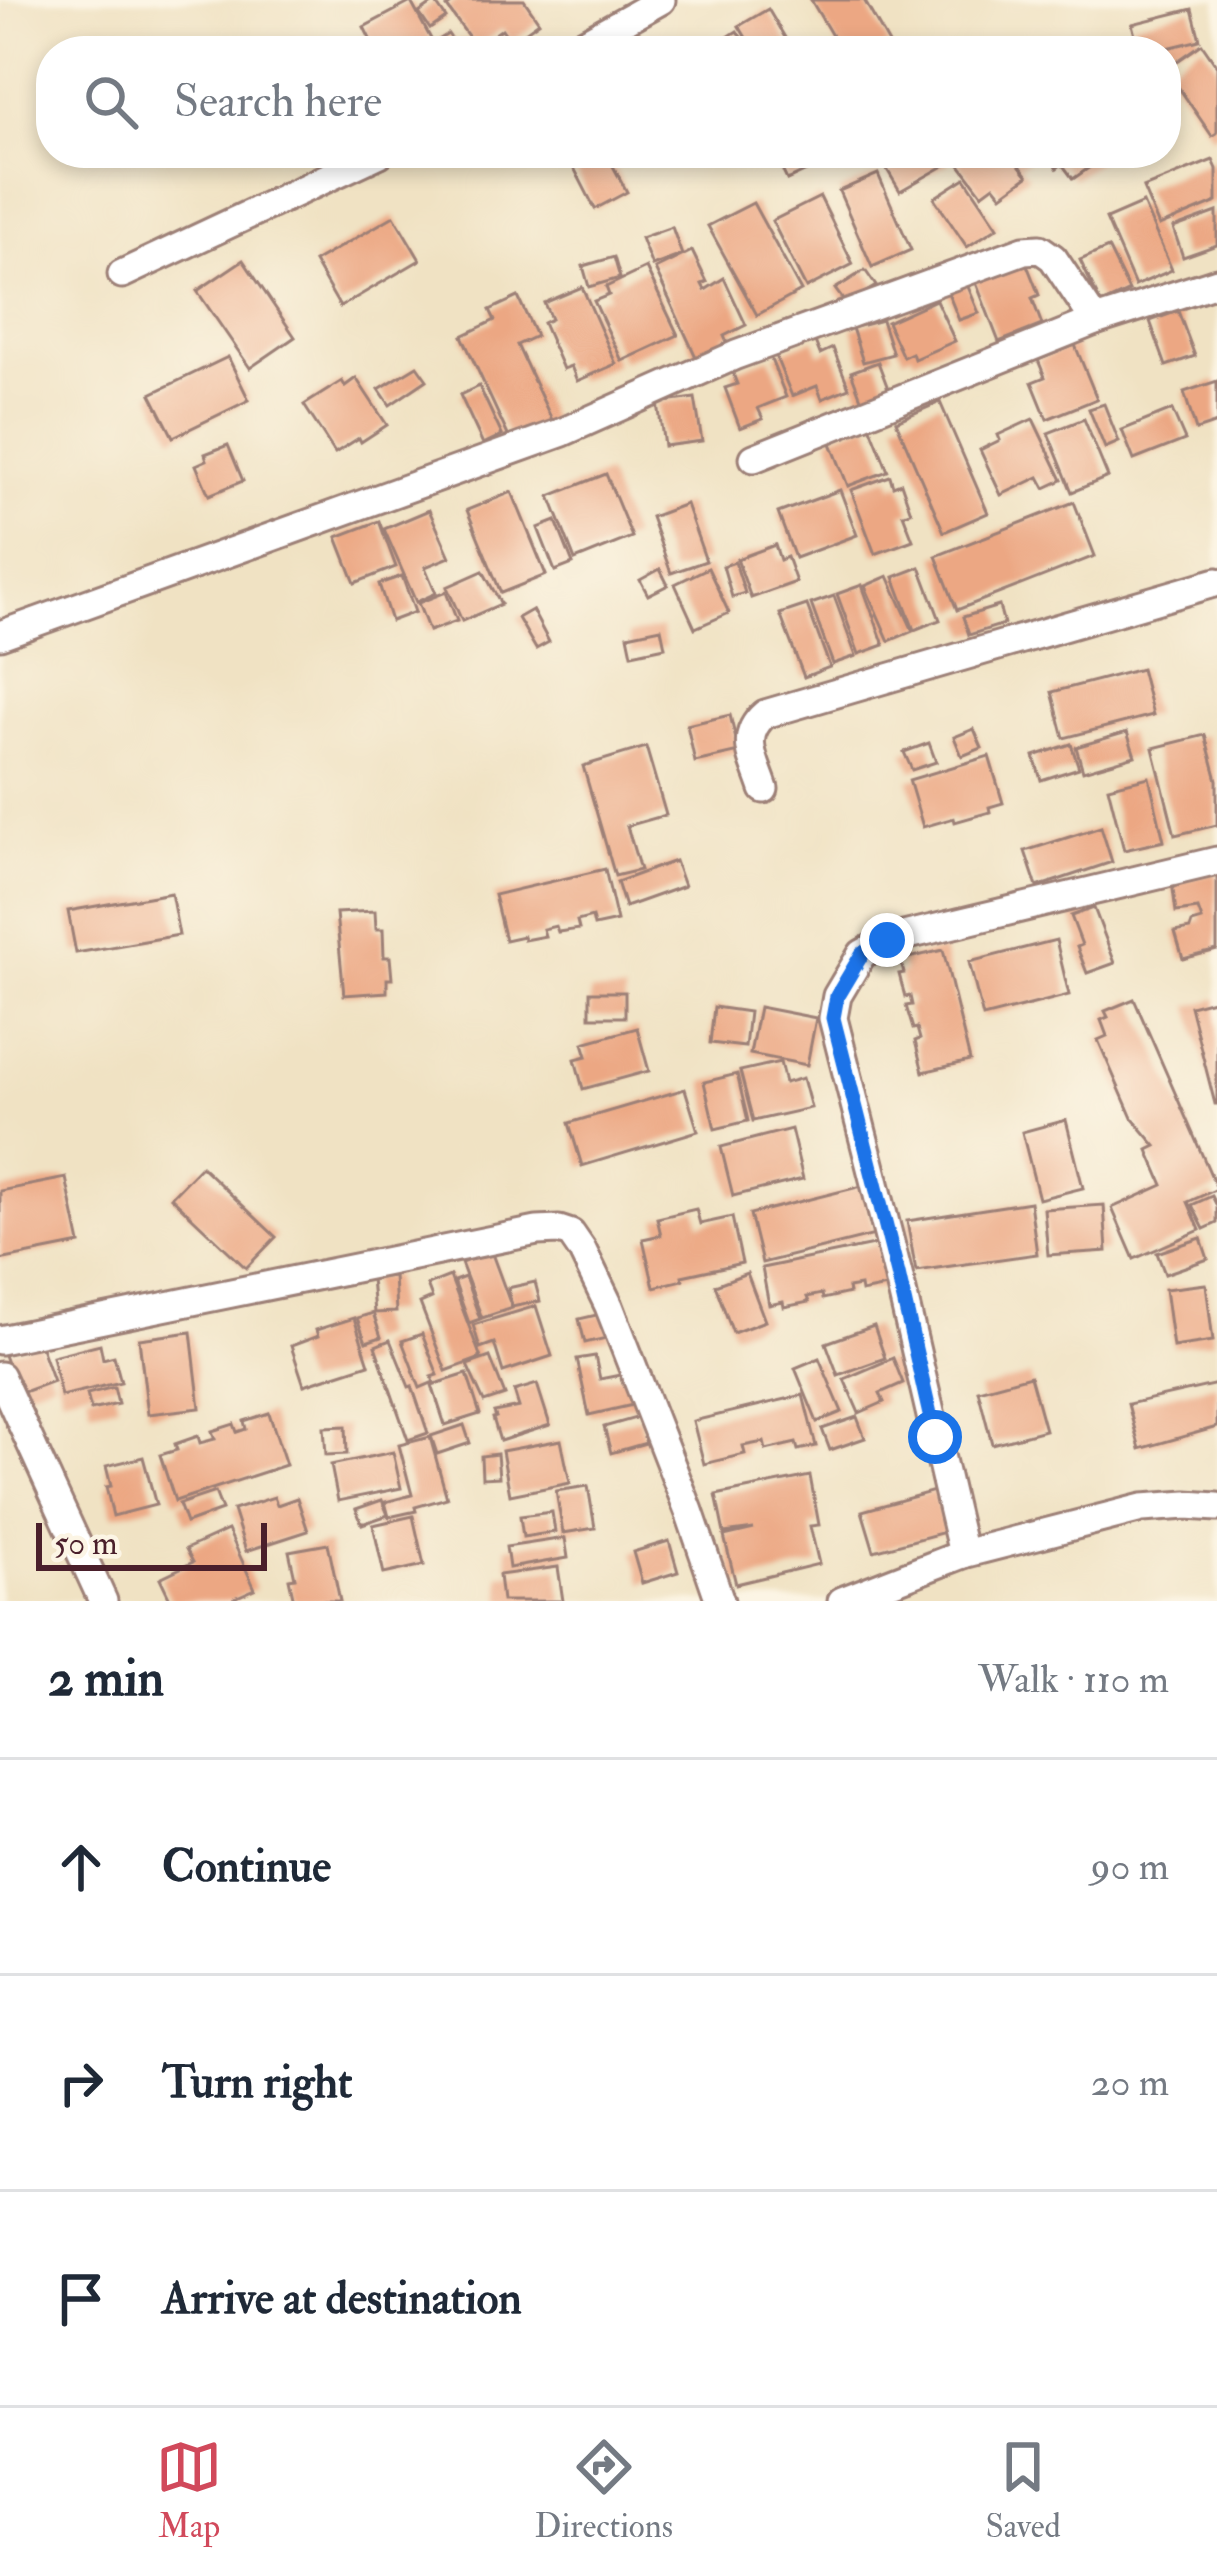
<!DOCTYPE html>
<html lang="en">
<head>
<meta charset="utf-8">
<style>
  :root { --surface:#fff; --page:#f6f6f7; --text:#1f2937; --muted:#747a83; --line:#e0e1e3; --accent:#d1495b }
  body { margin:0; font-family:"IM FELL Double Pica",serif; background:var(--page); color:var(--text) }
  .scale { position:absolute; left:36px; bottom:30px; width:231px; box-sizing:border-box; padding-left:12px; border:6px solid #4a1f2b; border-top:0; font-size:33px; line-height:42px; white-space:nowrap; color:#4a1f2b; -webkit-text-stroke:9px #fcf5e5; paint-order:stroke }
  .stop { position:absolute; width:36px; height:36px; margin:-27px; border:9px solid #1a73e8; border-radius:50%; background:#fff }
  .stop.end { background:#1a73e8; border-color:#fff; box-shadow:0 3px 12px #0008 }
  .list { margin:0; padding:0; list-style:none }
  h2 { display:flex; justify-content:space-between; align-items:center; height:156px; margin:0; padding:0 48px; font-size:51px }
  h2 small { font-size:39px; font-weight:400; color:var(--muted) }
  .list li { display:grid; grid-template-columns:78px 1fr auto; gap:36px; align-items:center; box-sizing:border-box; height:216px; padding:0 48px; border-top:3px solid var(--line) }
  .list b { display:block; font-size:45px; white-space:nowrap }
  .list em { font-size:39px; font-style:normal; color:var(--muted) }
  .icon { flex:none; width:66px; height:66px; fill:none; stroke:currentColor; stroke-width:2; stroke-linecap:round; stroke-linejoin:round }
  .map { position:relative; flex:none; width:1217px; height:1601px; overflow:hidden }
  .search { position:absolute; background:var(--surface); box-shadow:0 6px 18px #0003; left:36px; right:36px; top:36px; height:132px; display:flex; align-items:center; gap:30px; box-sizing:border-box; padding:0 42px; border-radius:48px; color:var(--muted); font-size:45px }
  .sheet { height:804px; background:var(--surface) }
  nav { display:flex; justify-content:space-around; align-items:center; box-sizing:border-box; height:168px; border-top:3px solid var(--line); background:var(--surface); font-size:33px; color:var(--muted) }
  nav a { display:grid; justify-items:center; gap:6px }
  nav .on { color:var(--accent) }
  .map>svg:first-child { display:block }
  .building { fill:#eca783 }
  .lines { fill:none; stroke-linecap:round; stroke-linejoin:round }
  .street-casing { stroke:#9d8077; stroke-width:33 }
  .street { stroke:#fff; stroke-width:27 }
  .route { stroke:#1a73e8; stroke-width:15 }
</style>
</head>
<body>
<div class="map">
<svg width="1217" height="1601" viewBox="0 0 1217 1601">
  <rect width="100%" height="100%" fill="#fcf5e5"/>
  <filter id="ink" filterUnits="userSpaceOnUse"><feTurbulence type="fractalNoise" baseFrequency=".00833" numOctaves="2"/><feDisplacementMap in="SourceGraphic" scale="24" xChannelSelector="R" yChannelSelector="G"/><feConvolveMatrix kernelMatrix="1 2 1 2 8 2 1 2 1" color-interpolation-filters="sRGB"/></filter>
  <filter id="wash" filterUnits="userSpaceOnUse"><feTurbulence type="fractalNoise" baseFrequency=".004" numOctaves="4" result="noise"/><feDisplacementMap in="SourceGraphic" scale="48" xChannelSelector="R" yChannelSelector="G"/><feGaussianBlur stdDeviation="2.7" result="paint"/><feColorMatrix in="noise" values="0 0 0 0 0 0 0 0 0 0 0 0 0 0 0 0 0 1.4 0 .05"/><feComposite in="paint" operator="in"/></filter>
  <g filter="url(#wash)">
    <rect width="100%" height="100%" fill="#f0e2c3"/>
    <g id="blocks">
      <!-- building -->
      <g class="building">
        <path d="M457,0H524L539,22L511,42L502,29L476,47L447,7Z"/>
        <path d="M811,0H864L889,44L877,51H841Z"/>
        <path d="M411,2L432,41L414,51H376L364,27Z"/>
        <path d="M435,2L446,18L430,29L419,13Z"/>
        <path d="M768,9L793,51H754L739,26Z"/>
        <path d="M1192,9L1200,40L1155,51H1139L1132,24Z"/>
        <path d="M737,31L750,51H706Z"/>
        <path d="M448,34L455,44L463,39L469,51H433L429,46Z"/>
        <path d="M1202,44L1217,66V133L1212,136L1166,69Z"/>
        <path d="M602,153H606L627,192L595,209L574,168Z"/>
        <path d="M774,153H845L787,180Z"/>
        <path d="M896,153H943L949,163L900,191L882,161Z"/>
        <path d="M951,153H1028L1031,158L1020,166L1028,176L1002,195L994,185L982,194Z"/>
        <path d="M1047,153H1110L1073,179L1062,164L1057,168Z"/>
        <path d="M1213,160L1217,169V202L1159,226L1143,188Z"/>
        <path d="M878,174L911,250L872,267L839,191Z"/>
        <path d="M965,178L998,227L967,247L934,198Z"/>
        <path d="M820,197L853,264L806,288L772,221Z"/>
        <path d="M753,203L801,291L757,315L708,226Z"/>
        <path d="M1143,203L1172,270L1135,286L1106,219Z"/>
        <path d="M1217,212V245L1183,257L1173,228Z"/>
        <path d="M394,216L420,260L340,307L314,262Z"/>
        <path d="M672,227L682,255L652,266L641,238Z"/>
        <path d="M1108,248L1129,291L1101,304L1080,260Z"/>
        <path d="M692,251L707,282L702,284L705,290L724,278L746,325L724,336L727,343L696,357L655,269Z"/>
        <path d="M614,257L620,278L589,287L583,266Z"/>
        <path d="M243,260L295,337L250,368L197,291Z"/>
        <path d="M1025,260L1039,295L1032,298L1042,325L999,342L975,280Z"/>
        <path d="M646,268L678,335L622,361L594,301L609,295L606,287Z"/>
        <path d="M865,270L876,286L846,304L835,289Z"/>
        <path d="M966,282L979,313L959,320L947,290Z"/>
        <path d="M582,287L616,364L577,381L571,366L563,369L543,323L551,319L544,303Z"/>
        <path d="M518,297L536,336L517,345L553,422L511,442L462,336L495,320L490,310Z"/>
        <path d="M936,300L955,341L914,359L912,353L903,357L887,322Z"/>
        <path d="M1178,311L1195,356L1166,366L1150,321Z"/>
        <path d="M882,320L893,354L863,362L852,328Z"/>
        <path d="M814,339L820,354L833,348L849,388L822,399L817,386L792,396L775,355Z"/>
        <path d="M1075,345L1097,399L1047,419L1032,382L1045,377L1038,360Z"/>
        <path d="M228,357L249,400L173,437L151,394Z"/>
        <path d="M770,357L786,397L758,408L763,419L740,428L725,388L737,384L732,371Z"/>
        <path d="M878,362L889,391L862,401L851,372Z"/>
        <path d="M417,366L427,380L390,405L379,389Z"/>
        <path d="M356,378L387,425L361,442L359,438L335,453L304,405L342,381L345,386Z"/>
        <path d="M1217,381V423L1196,430L1184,392Z"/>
        <path d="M479,386L502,435L483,444L460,395Z"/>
        <path d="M695,398L702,441L664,446L658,403Z"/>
        <path d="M940,402L988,513L944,532L896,421Z"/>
        <path d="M1104,404L1119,442L1105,448L1089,409Z"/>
        <path d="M1172,410L1185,440L1134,460L1122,430Z"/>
        <path d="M1033,419L1062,480L1045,488L1039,477L1001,495L980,450L1000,440L998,435Z"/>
        <path d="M1084,419L1108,477L1072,492L1048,433Z"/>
        <path d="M869,423L888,471L848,486L829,438Z"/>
        <path d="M228,445L243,481L209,495L196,465L207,460L205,454Z"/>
        <path d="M606,474L632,537L575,560L550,496Z"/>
        <path d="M890,476L893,486L901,483L911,512L903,514L913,540L875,554L851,490Z"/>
        <path d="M840,490L857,535L795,558L778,513Z"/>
        <path d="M512,492L546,575L501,593L467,510Z"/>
        <path d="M1074,502L1095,556L957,610L936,556Z"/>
        <path d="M686,504L706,561L671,573L651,517Z"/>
        <path d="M429,510L450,557L425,567L436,593L416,602L384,529Z"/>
        <path d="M379,521L396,567L355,583L337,537Z"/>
        <path d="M556,521L573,564L555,571L538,528Z"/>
        <path d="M775,545L780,560L787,557L796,582L751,598L737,559Z"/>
        <path d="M735,562L745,593L732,597L723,566Z"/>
        <path d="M920,567L940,620L914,630L894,577Z"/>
        <path d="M708,568L729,613L695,628L675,584Z"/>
        <path d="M660,569L668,585L648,595L640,580Z"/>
        <path d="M483,571L501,604L462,621L447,587Z"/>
        <path d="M402,576L415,612L391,621L379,584Z"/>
        <path d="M888,576L913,631L889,641L865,586Z"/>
        <path d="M862,585L884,645L859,654L837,594Z"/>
        <path d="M446,592L457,621L429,631L418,603Z"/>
        <path d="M834,596L856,656L833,664L811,604Z"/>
        <path d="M807,605L830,667L804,677L780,614Z"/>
        <path d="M999,606L1004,624L969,635L963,617Z"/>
        <path d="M532,610L549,642L536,649L518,618Z"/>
        <path d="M661,628L665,647L632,654L628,635Z"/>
        <path d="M1141,669L1153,715L1064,738L1052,692Z"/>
        <path d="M730,715L739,752L695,762L687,725Z"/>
        <path d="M974,729L982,748L962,756L954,737Z"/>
        <path d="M1127,732L1135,756L1083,771L1076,747Z"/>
        <path d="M1205,735L1217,780V825L1175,835L1153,748Z"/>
        <path d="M929,743L936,762L912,770L904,752Z"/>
        <path d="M1071,744L1079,768L1041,780L1034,756Z"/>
        <path d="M646,747L666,815L627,826L640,870L615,876L583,766Z"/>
        <path d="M989,756L1003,803L989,807L990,812L955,822L954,818L923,827L909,780Z"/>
        <path d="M1149,777L1164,841L1124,850L1108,787Z"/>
        <path d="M1101,827L1112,862L1037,887L1025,851Z"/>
        <path d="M675,861L684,886L625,907L617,882Z"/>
        <path d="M605,869L617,921L594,926L592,917L577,921L579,929L558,932L556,926L543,929L545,936L524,940L523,936L505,940L494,895Z"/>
        <path d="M1217,873V950L1183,959L1175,932L1190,929L1192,923L1202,920L1198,909L1176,912L1172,882Z"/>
        <path d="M171,893L179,935L76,953L68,911Z"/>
        <path d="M1094,908L1115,963L1087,973L1077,947L1082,945L1071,916Z"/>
        <path d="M375,911L376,929H383L384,957H390L392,979H387V992L344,995L336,913Z"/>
        <path d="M1056,940L1069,995L983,1017L969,962Z"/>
        <path d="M943,950L970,1061L923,1072L915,1041L920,1039L917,1028L913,1029L906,1006L912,1005L910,996L905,997L899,974L904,973L900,960Z"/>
        <rect x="590" y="992" width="35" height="25"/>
        <path d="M1134,999L1217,1189L1188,1202L1200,1230L1134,1259L1112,1208L1163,1185L1148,1150L1156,1146L1132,1118L1098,1040L1107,1036L1101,1020L1108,1017L1105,1011Z"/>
        <path d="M1217,999V1104H1215L1190,1006Z"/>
        <path d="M714,1007L749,1012L745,1047L710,1043Z"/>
        <path d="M759,1007L816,1018L807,1065L750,1054Z"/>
        <path d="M637,1028L649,1071L583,1089L575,1059L587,1056L583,1043Z"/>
        <path d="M780,1062L785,1083L803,1078L811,1108L753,1121L740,1071Z"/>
        <path d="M737,1074L748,1121L715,1129L704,1082Z"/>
        <path d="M685,1089L698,1131L582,1166L569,1123Z"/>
        <path d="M1066,1120L1083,1188L1039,1199L1022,1132Z"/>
        <path d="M791,1129L803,1179L733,1196L721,1147Z"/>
        <path d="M201,1166L276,1237L246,1268L171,1197Z"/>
        <path d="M66,1178L80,1244L0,1260V1191Z"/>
        <path d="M862,1186L875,1235L762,1263L750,1214Z"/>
        <path d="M1212,1196L1217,1206V1223L1204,1229L1192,1205Z"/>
        <path d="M1030,1202L1037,1254L916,1271L907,1221Z"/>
        <path d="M1104,1205L1107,1251L1048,1255L1044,1209Z"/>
        <path d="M696,1209L700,1224L732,1217L742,1263L682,1276L683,1280L654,1287L643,1239L661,1235L657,1218Z"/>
        <path d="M1201,1238L1208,1259L1165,1274L1157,1253Z"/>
        <path d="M878,1244L886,1287L861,1292L860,1286L848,1288L849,1293L823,1299L822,1294L807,1297L809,1302L784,1307L783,1302L769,1305L762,1268Z"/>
        <path d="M491,1251L512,1308L482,1318L461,1263Z"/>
        <path d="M747,1273L765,1321L733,1333L715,1285Z"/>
        <path d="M394,1276L396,1312L374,1313L371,1278Z"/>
        <path d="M450,1276L481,1358L446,1371L420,1303L432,1298L427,1285Z"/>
        <path d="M465,1277L480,1319L469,1323L454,1281Z"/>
        <path d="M535,1282L540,1301L512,1307L508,1288Z"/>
        <path d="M1206,1284L1213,1341L1173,1347L1165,1289Z"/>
        <path d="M536,1306L552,1356L503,1372L494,1343L480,1348L473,1325Z"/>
        <path d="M373,1313L381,1337L366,1342L357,1318Z"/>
        <path d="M605,1313L611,1337L585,1343L579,1319Z"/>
        <path d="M354,1318L369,1364L304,1385L291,1346L318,1336L316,1330Z"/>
        <path d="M874,1326L885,1358L838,1375L826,1343Z"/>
        <path d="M191,1332L200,1408L148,1414L139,1339Z"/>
        <path d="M422,1334L438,1375L432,1377L434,1382L420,1388L402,1341Z"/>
        <path d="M390,1340L409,1387L412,1386L428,1433L408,1440L375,1346Z"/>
        <path d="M39,1342L53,1381L18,1394L4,1355Z"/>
        <path d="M100,1344L103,1359L114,1356L121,1382L61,1396L52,1356Z"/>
        <path d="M595,1356L600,1379L630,1373L637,1404L589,1415L577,1359Z"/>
        <path d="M490,1357L505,1395L484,1402L467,1365Z"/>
        <path d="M819,1358L842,1412L817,1422L795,1368Z"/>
        <path d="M893,1358L903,1383L880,1393L884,1402L859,1413L844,1379Z"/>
        <path d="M467,1374L480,1414L445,1425L432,1385Z"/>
        <path d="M1030,1376L1045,1430L992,1444L978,1390Z"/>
        <path d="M537,1384L550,1425L500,1441L493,1418L496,1417L494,1412L519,1407L514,1391Z"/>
        <path d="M1217,1384V1427L1140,1449L1128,1404Z"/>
        <path d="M114,1387L118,1404L91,1410L87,1394Z"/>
        <path d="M803,1395L816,1446L798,1450L796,1443L766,1450L764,1442L743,1446L745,1454L704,1464L693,1421Z"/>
        <path d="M269,1413L286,1465L175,1501L160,1455L177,1450L175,1444L198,1436L200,1443L215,1439L212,1431L234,1424L237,1432L246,1429L244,1421Z"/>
        <path d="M639,1417L646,1443L611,1453L604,1427Z"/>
        <path d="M857,1417L865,1438L830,1450L822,1429Z"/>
        <path d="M464,1425L470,1443L437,1454L431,1436Z"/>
        <path d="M346,1426L347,1454L326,1455L324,1427Z"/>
        <path d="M430,1437L447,1498L415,1507L416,1511L389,1517L385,1502L412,1495L399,1445Z"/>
        <path d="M561,1440L570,1483L510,1495L502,1451Z"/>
        <path d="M393,1452L401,1488L338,1501L331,1465Z"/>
        <path d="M497,1454L499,1477L482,1478L481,1456Z"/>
        <path d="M143,1457L156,1505L113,1516L106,1487L111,1486L106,1466Z"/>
        <path d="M810,1476L819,1525L810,1526L819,1564L736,1584L724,1536L754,1529L724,1533L716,1495Z"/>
        <path d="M588,1486L595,1528L563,1533L556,1491Z"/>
        <path d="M934,1491L945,1532L874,1551L862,1511Z"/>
        <path d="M215,1492L222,1510L186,1523L179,1504Z"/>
        <path d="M274,1497L277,1505L297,1498L308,1531L246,1551L233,1510Z"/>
        <path d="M382,1500L388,1515L362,1524L356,1509Z"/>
        <path d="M552,1512L555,1532L523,1537L520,1516Z"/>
        <path d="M413,1516L424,1565L384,1574L373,1525Z"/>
        <path d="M228,1530L255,1589L235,1598L237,1601H171L160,1578L193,1562L186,1549Z"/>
        <path d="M565,1538L568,1558L509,1568L506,1547Z"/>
        <path d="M669,1541L678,1572L642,1583L633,1552Z"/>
        <path d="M328,1544L340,1601H294L289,1579L295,1578L289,1551Z"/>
        <path d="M558,1567L563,1601H502L499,1575Z"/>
      </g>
    </g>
  </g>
  <g filter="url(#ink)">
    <use href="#blocks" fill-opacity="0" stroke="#9d8077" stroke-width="3"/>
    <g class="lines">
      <!-- street casing -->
      <g class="street-casing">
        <g id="street">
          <path d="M570,51L661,0"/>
          <path d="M122,274L380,153"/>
          <path d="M754,458L1095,321L1217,282"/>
          <path d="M0,635L563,432L736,355L1024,250L1040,249L1053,258L1095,321"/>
          <path d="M764,789C755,760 738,737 765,714L1217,582"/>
          <path d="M0,1340L537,1231L559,1230L571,1234L582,1250L609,1306L689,1511L720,1601"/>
          <path d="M0,1376L103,1601"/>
          <path d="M963,1554L898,1274L833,1018L837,996L862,954L887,940L1217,861"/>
          <path d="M842,1601L963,1554L1142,1508L1187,1505L1217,1507"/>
        </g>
      </g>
      <!-- street -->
      <use href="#street" class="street"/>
    </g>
  </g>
  <g class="lines" filter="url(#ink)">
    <!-- route -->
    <path class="route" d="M887,940L862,954L837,996L833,1018L898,1274L935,1437"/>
  </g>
</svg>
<div class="scale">50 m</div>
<div class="stop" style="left:935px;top:1437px"></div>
<div class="stop end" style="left:887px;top:940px"></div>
<div class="search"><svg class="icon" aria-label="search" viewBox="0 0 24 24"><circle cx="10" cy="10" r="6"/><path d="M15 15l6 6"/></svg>Search here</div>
</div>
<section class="sheet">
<h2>2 min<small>Walk · 110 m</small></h2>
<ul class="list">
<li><svg class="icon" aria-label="ahead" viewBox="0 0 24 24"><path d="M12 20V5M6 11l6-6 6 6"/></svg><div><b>Continue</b></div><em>90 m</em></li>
<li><svg class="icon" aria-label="right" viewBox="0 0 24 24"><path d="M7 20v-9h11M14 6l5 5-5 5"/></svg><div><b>Turn right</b></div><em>20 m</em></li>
<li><svg class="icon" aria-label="arrive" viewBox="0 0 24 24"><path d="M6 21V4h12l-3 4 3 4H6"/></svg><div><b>Arrive at destination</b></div></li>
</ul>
</section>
<nav>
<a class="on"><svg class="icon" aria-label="map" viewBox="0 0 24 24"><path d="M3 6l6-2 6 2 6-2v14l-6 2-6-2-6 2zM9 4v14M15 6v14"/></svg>Map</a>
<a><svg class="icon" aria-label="directions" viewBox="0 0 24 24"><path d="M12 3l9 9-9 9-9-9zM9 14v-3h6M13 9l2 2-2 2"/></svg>Directions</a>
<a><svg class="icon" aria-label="saved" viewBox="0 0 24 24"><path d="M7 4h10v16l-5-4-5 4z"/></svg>Saved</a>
</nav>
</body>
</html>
